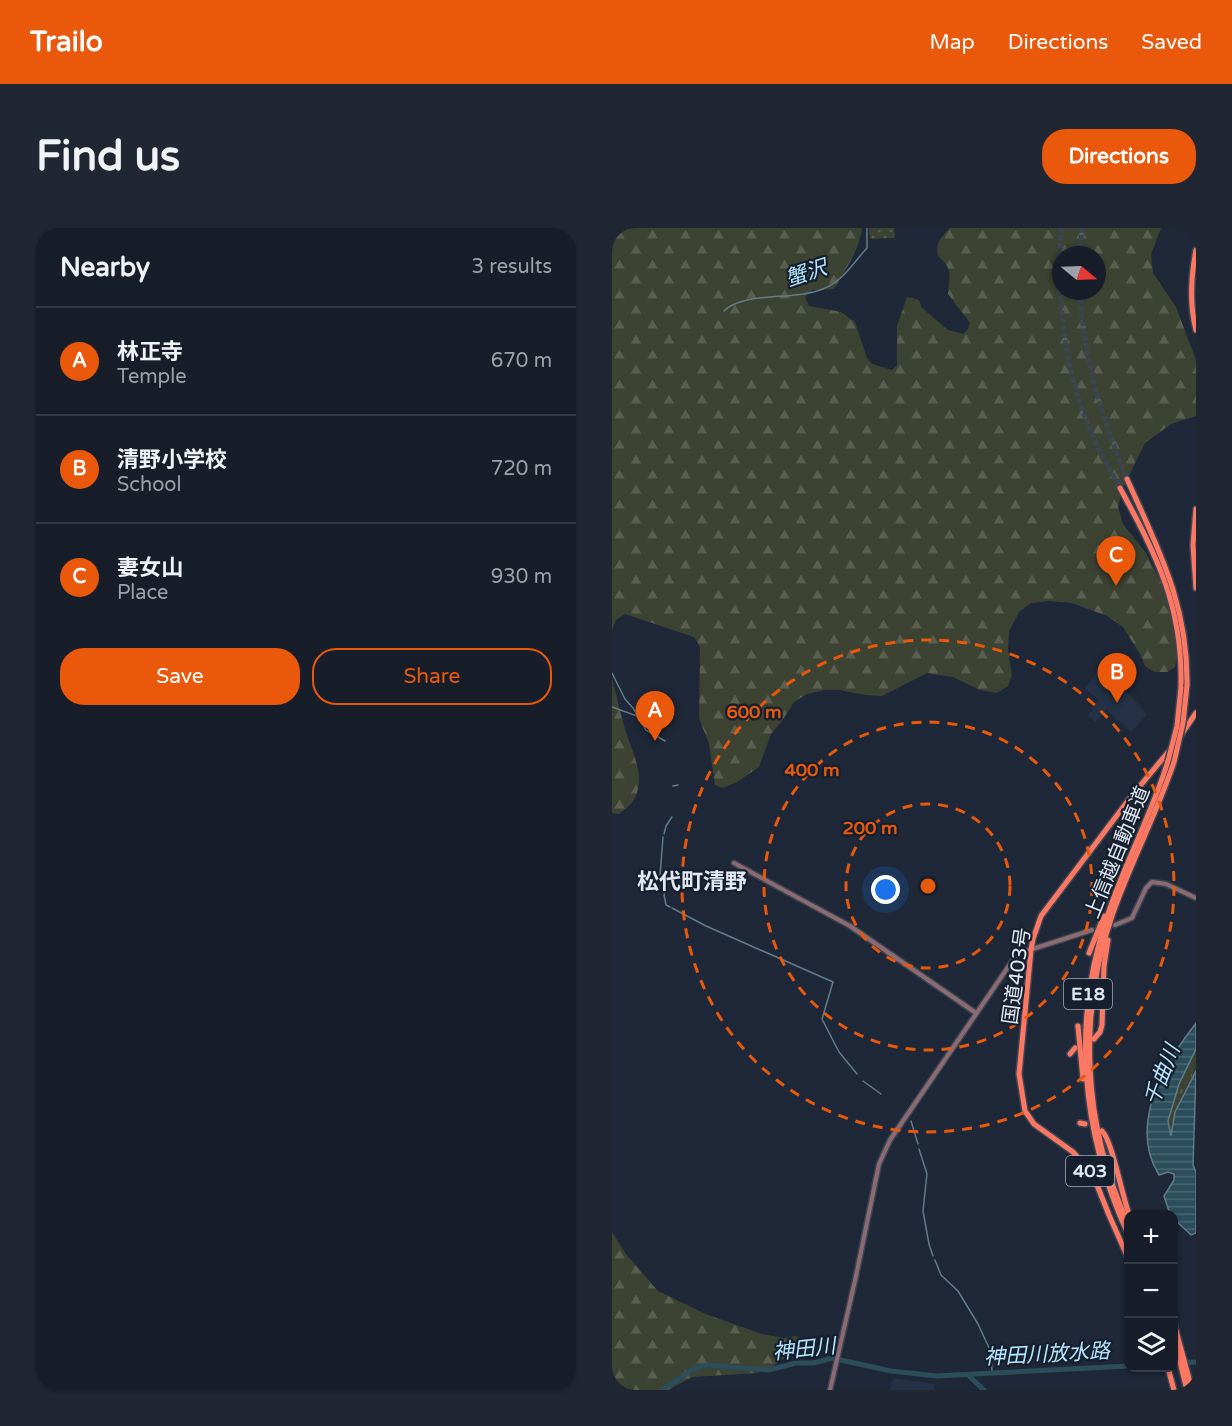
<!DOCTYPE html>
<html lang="en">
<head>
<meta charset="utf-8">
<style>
  :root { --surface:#171e2a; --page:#202732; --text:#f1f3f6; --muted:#9ea2a8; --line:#363c47; --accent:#ea580c }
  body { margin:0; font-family:"Varela Round","Noto Sans JP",sans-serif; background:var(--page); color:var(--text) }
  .controls { position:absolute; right:18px; bottom:18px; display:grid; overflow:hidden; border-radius:12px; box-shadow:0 2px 4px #0004 }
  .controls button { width:54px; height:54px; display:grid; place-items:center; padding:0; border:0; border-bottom:2px solid var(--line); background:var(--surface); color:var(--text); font:30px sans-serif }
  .compass { position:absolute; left:440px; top:18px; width:54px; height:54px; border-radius:50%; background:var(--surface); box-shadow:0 2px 4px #0004; rotate:109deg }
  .you { position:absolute; left:274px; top:662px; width:21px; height:21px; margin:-15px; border:4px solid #fff; border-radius:50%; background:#1a73e8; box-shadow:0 0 0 9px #1a73e833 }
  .badge { display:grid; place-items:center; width:39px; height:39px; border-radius:50%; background:var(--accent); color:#fff; font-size:20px; font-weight:700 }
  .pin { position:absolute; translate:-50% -50px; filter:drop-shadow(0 2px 3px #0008) }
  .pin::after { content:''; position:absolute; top:32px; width:21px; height:18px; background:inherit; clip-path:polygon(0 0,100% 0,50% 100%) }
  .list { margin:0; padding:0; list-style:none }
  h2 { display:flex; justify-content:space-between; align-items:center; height:78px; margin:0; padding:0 24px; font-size:26px }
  h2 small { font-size:20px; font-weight:400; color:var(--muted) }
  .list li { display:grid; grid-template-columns:39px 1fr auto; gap:18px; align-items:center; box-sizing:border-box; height:108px; padding:0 24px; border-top:2px solid var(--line) }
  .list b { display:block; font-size:22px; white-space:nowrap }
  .list p { margin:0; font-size:20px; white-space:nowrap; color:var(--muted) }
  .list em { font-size:20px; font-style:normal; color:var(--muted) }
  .actions { display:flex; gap:12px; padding:18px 24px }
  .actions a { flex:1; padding:14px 0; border:2px solid var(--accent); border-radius:24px; text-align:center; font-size:21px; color:var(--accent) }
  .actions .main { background:var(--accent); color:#fff }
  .icon { flex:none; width:33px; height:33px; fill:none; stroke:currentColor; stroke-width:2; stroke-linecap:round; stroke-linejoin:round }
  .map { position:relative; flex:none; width:584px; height:1162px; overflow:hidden; border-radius:24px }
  header { display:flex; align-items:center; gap:36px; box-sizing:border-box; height:84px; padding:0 30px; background:var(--accent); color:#fff }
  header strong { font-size:28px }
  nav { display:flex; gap:33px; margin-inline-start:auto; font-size:21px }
  .intro { display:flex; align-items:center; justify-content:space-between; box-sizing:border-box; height:144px; padding:0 36px }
  h1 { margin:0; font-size:42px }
  .button { padding:15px 27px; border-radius:24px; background:var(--accent); color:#fff; font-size:21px; font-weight:700 }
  main { display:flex; gap:36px; padding:0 36px }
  aside { flex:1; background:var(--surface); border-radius:24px; box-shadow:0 2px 4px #0004 }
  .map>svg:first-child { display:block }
  .built { fill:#243146 }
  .grass { fill:url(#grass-tufts) }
  .forest { fill:url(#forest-firs); fill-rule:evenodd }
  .park { fill:url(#park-dots) }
  .water { fill:url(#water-rules); stroke:#627c89; stroke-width:1.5 }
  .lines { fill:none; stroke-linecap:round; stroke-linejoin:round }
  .stream { stroke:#627c89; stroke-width:1.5 }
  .river { stroke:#2c4d5c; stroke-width:5 }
  .highway-tunnel { stroke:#3c4554; stroke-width:5; stroke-dasharray:5 2.5; stroke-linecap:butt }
  .secondary-casing { stroke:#3d4552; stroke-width:7 }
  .highway-casing { stroke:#3d4552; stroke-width:8 }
  .secondary { stroke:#8c6b72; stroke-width:4 }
  .highway { stroke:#fd7863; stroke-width:5 }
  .highway-bridge-casing { stroke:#3d4552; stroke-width:8; stroke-linecap:butt }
  .highway-bridge { stroke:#fd7863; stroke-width:5 }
  .ring { fill:none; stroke:#e8590c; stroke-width:3; stroke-dasharray:10 8 }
  .labels { text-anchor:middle; stroke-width:4.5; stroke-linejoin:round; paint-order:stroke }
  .shield { fill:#161f2e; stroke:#a4acb7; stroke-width:1.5 }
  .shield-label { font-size:18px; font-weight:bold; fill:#e1e8f2 }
  .street-label { font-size:20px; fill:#e1e8f2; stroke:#161f2e }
  .water-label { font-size:21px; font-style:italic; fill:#b4e5fd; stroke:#161f2e }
  .quarter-label { font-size:22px; font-weight:bold; fill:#e1e8f2; stroke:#161f2e }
  .centre { fill:#e8590c; stroke:#161f2e; stroke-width:3 }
  .ring-label { font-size:18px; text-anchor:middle; font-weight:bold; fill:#e8590c; stroke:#161f2e; stroke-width:4.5; stroke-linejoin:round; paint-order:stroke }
</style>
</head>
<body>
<header>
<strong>Trailo</strong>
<nav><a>Map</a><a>Directions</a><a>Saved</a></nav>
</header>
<div class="intro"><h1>Find us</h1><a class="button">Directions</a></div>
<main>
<aside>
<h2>Nearby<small>3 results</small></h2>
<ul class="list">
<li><span class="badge">A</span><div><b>林正寺</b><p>Temple</p></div><em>670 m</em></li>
<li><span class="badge">B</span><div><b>清野小学校</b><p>School</p></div><em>720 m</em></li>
<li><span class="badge">C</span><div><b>妻女山</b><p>Place</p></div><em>930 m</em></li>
</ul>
<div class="actions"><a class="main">Save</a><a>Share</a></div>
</aside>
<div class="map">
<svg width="584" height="1162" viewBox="0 0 584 1162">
  <defs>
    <pattern id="grass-tufts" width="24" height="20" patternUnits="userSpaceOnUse" patternTransform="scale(1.5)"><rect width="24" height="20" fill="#3d4332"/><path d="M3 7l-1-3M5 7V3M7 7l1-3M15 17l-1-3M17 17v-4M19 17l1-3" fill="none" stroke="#595e50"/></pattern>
    <pattern id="forest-firs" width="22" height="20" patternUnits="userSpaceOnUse" patternTransform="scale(1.5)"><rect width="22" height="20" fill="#3d4332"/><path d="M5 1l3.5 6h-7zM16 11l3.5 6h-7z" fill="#595e50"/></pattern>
    <pattern id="park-dots" width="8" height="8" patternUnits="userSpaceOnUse" patternTransform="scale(1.5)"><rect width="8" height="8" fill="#3d4332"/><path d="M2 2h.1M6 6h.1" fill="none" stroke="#595e50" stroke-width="1.8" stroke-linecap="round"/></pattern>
    <pattern id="water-rules" width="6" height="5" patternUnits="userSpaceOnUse" patternTransform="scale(1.5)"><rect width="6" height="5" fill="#2c4d5c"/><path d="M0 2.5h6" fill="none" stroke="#4a6774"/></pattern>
  </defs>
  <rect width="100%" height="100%" fill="#1f2838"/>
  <!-- built -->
  <g class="built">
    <path d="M486,443L519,468L535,487L519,504L495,482L483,494L476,488L487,472L473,461Z"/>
    <path d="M281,1150L322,1156V1162H278Z"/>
  </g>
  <!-- grass -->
  <path class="grass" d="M584,821V843L572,864L559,912C558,906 556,899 556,893C557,874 575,838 584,821Z"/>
  <!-- forest -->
  <g class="forest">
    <path d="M0,0H250C247,23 234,41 222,61L201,62L193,69L197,78L229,84L243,94L255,130L260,136L280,142L285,137V98L295,69L307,72L310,80L336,102L351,106L356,101L358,95L336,66C337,47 342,42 326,28C323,16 329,9 338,0H549L539,26L541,45L564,79L584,132V188L559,196L533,215L510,262L506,279L511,296L534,325L552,360L563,404L566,425L563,439L555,444H542L533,438L528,426L511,399L495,388L460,375L437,373L419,375L407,384L397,403L396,422L400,448L396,458L385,465L368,462L341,449L315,445L270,468L254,467L227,462H212L195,466L182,474L170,493L159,506L147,539L125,554L111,560L103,557L97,516L87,490L88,419L82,409L13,386L4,392L0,402ZM449,27H485V63H449Z"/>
    <path d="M0,451C5,468 8,485 13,501C19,521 32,544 25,565C22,575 15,580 7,586L0,585Z"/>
    <path d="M0,1004L14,1026L46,1063L96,1087L150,1106L172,1110L183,1108L189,1110L190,1113L178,1126L160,1139L145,1145L80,1149L56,1162H0Z"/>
  </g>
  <!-- park -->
  <path class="park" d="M257,0H282L283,10L258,11Z"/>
  <!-- water -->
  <path class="water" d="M584,795V821L567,856L556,893L559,908L563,884L584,843L581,937L584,944V1005L579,1007L562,991V986H558L552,968L562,952V946L556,944L547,947C516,897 552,836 584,795Z"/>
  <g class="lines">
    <!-- stream -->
    <g class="stream">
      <path d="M112,83C131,63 182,73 211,61C231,53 241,35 255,20V0"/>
      <path d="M0,445L13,471L21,480L34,502L53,513"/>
      <path d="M0,479L25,488"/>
      <path d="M61,558L66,557"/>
      <path d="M52,606L54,598L60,589"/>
      <path d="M51,609L48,648L56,652"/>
      <path d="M55,655L52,667L54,677L58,679"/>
      <path d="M60,680L94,698L221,754L210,791L227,824L245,846"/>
      <path d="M251,853L269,866"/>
      <path d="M299,893L306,916"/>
      <path d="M307,921L315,946L311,983L317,1016L321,1028"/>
      <path d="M323,1032L329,1047L346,1063L366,1096L379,1124L380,1144"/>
      <path d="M398,1143L400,1145"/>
    </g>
    <!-- river -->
    <g class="river">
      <path d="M562,1135L584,1134"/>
      <path d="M356,1147L372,1162"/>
      <path d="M50,1162L80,1142L94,1137L157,1142L184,1135H202L220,1130L279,1143L325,1148L516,1138"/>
    </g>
    <!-- highway-tunnel -->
    <g class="highway-tunnel">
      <path d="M449,0C445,68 451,140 479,203C487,223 498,241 508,260"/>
      <path d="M468,27L470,0"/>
      <path d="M468,63C471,129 490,191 515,251"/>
    </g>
    <!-- secondary casing -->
    <g class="secondary-casing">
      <g id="secondary">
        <path d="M122,635L238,698L364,785"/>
        <path d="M503,697L520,690L534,660L540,654L554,656L584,670"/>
        <path d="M218,1162L244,1048L267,936L278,912L405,726L480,702"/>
      </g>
    </g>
    <!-- highway casing -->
    <g class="highway-casing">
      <g id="highway">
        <path d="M584,22C579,48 577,75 584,102"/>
        <path d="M515,251C547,323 576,376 575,457"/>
        <path d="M508,260C545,328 571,379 569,459"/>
        <path d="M584,281L581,317L584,360"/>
        <path d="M477,725L492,688"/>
        <path d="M466,798L471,851"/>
        <path d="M482,811L488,804L490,797L492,738L496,712"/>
        <path d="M458,826L463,820"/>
        <path d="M468,895L473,896"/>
        <path d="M490,903C500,912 510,968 517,986"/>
        <path d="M516,995C471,898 465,786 501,685C519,634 545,585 562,534"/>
        <path d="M516,1006C469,904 459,793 496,686C513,634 540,586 556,533"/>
        <path d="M516,1030L497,987L481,947L461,924L422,896L413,883L407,846L419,722L421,711L429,688L518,570L562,517L584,485"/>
        <path d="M562,1095L580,1162"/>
        <path d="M562,1110L575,1162"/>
        <path d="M556,1140L562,1162"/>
      </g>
    </g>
    <!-- secondary -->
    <use href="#secondary" class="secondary"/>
    <!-- highway -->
    <use href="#highway" class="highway"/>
    <!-- highway-bridge casing -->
    <g class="highway-bridge-casing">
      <g id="highway-bridge">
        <path d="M556,533L565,498L569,459"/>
        <path d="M562,534L571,495L575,457"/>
      </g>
    </g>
    <!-- highway-bridge -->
    <use href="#highway-bridge" class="highway-bridge"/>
  </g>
  <!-- distance rings -->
  <g class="ring">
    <circle cx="316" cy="658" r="82"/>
    <circle cx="316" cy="658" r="164"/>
    <circle cx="316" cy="658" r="246"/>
  </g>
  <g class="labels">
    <!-- shield labels -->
    <g class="shield">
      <rect x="452" y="751" width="48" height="30" rx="4.5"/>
      <rect x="454" y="928" width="48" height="30" rx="4.5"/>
    </g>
    <g class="shield-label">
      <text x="476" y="772">E18</text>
      <text x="478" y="949">403</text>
    </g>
    <!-- street labels -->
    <g class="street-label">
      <text transform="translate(505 624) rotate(-68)" y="7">上信越自動車道</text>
      <text transform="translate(404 748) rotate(-82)" y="7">国道403号</text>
    </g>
    <!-- water labels -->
    <g class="water-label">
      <text transform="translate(194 45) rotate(-18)" y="7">蟹沢</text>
      <text transform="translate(550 847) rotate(-69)" y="7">千曲川</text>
      <text transform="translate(192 1121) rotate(-6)" y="7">神田川</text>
      <text transform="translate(435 1126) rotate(-3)" y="7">神田川放水路</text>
    </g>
    <!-- quarter labels -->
    <g class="quarter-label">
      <text x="80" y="661">松代町清野</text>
    </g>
  </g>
  <circle cx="316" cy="658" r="9" class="centre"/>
  <g class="ring-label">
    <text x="142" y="490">600 m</text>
    <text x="200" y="548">400 m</text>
    <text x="258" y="606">200 m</text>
  </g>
</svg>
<div class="controls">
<button>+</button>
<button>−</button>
<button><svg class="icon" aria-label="layers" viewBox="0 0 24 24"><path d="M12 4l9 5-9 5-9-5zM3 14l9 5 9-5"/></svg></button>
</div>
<svg class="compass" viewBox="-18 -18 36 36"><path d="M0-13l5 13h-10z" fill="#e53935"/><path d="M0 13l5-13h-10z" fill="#9ea2a8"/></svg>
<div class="you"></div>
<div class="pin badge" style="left:43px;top:513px">A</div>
<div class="pin badge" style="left:505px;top:475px">B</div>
<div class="pin badge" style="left:504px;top:358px">C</div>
</div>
</main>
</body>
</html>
